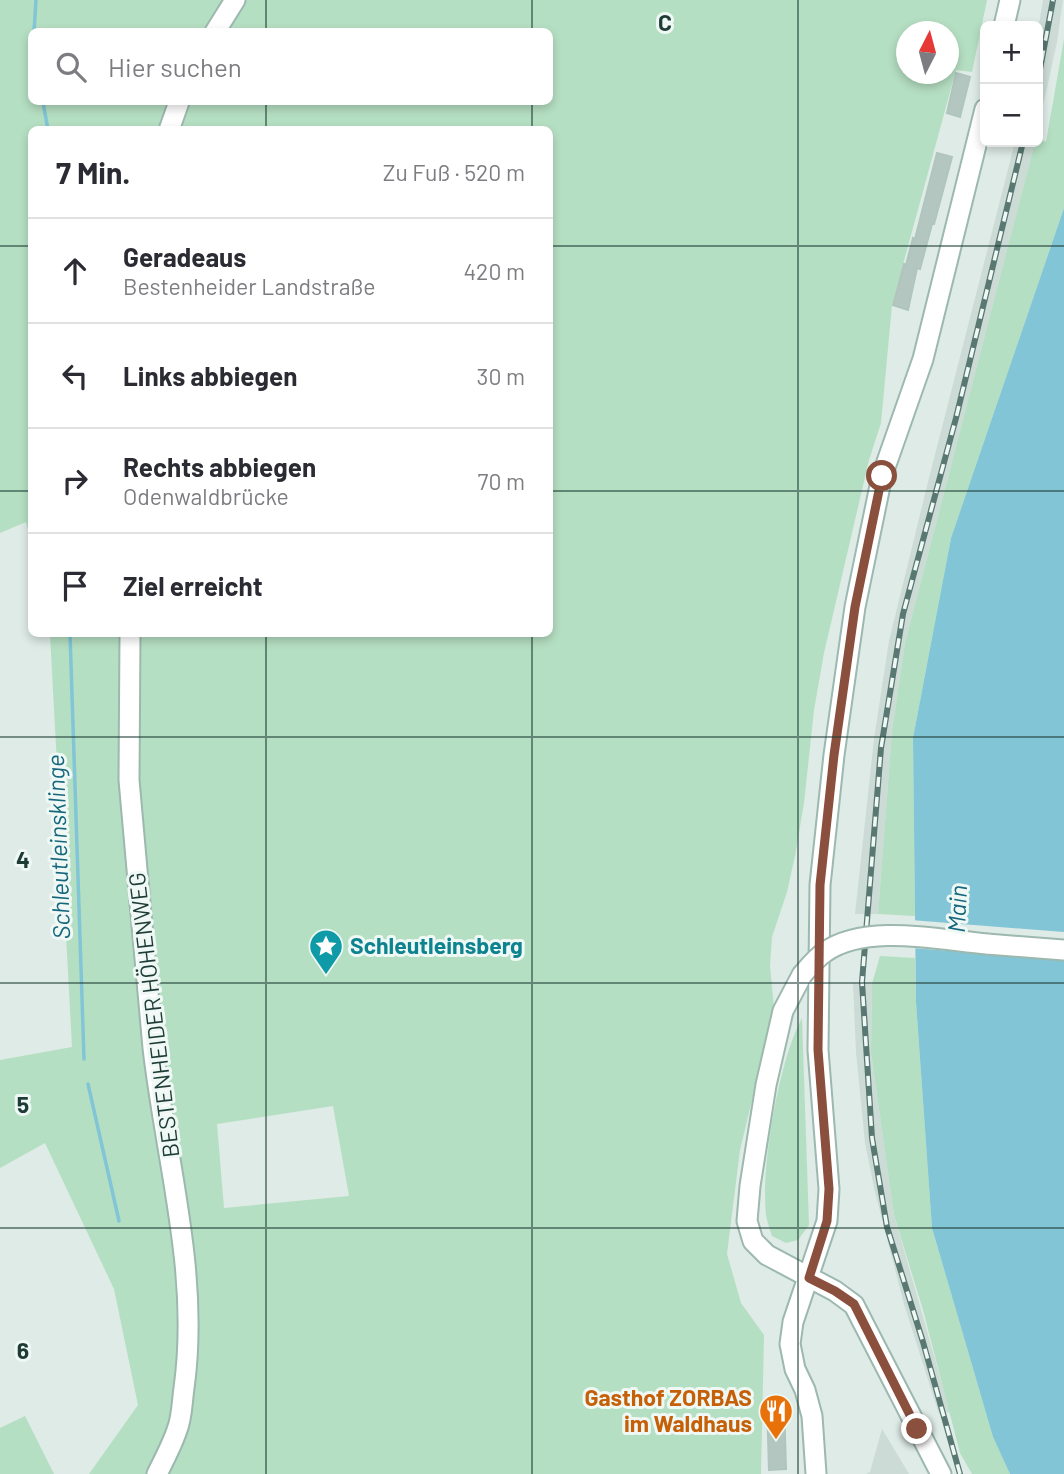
<!DOCTYPE html>
<html lang="de">
<head>
<meta charset="utf-8">
<style>
  :root { --surface:#fff; --page:#f7f7f7; --text:#2b2b33; --muted:#7c7c81; --line:#e1e1e2 }
  body { margin:0; font-family:Barlow,sans-serif; background:var(--page); color:var(--text) }
  .controls { position:absolute; right:21px; top:21px; display:grid; overflow:hidden; border-radius:10px; box-shadow:0 4px 10px #0003 }
  .controls button { width:63px; height:63px; display:grid; place-items:center; padding:0; border:0; border-bottom:2px solid var(--line); background:var(--surface); color:var(--text); font:35px sans-serif }
  .compass { position:absolute; left:896px; top:21px; width:63px; height:63px; border-radius:50%; background:var(--surface); box-shadow:0 4px 10px #0003; rotate:6deg }
  .stop { position:absolute; width:21px; height:21px; margin:-16px; border:5px solid #8a503d; border-radius:50%; background:#fff }
  .stop.end { background:#8a503d; border-color:#fff; box-shadow:0 2px 7px #0008 }
  .list { margin:0; padding:0; list-style:none }
  h2 { display:flex; justify-content:space-between; align-items:center; height:91px; margin:0; padding:0 28px; font-size:30px }
  h2 small { font-size:23px; font-weight:400; color:var(--muted) }
  .list li { display:grid; grid-template-columns:46px 1fr auto; gap:21px; align-items:center; box-sizing:border-box; height:105px; padding:0 28px; border-top:2px solid var(--line) }
  .list b { display:block; font-size:26px; white-space:nowrap }
  .list p { margin:0; font-size:23px; white-space:nowrap; color:var(--muted) }
  .list em { font-size:23px; font-style:normal; color:var(--muted) }
  .icon { flex:none; width:38px; height:38px; fill:none; stroke:currentColor; stroke-width:2; stroke-linecap:round; stroke-linejoin:round }
  .map { position:relative; flex:none; width:1064px; height:1474px; overflow:hidden }
  .search { position:absolute; background:var(--surface); box-shadow:0 4px 10px #0003; left:28px; top:28px; width:525px; height:77px; display:flex; align-items:center; gap:18px; box-sizing:border-box; padding:0 24px; border-radius:10px; color:var(--muted); font-size:26px }
  .panel { position:absolute; background:var(--surface); box-shadow:0 4px 10px #0003; left:28px; top:126px; width:525px; height:511px; border-radius:10px }
  .map>svg:first-child { display:block }
  .built { fill:#ccdbd5 }
  .green { fill:#b5dfc2; fill-rule:evenodd }
  .water { fill:#81c5d6 }
  .pier { fill:#deebe6 }
  .lines { fill:none; stroke-linecap:round; stroke-linejoin:round }
  .stream { stroke:#81c5d6; stroke-width:3.5 }
  .building { fill:#b3c6bf; stroke:#b0c5be; stroke-width:2 }
  .secondary-casing { stroke:#9cb8af; stroke-width:23 }
  .secondary { stroke:#fff; stroke-width:19 }
  .rail-casing { stroke:#587871; stroke-width:6 }
  .rail { stroke:#eff8f4; stroke-width:3.5; stroke-dasharray:10; stroke-linecap:butt }
  .secondary-bridge-casing { stroke:#9cb8af; stroke-width:23; stroke-linecap:butt }
  .secondary-bridge { stroke:#fff; stroke-width:19 }
  .route { stroke:#8a503d; stroke-width:9 }
  .grid { fill:none; stroke:#1e3c36; stroke-width:2; stroke-opacity:0.55 }
  .labels { text-anchor:middle; stroke-width:6; stroke-linejoin:round; paint-order:stroke }
  .culture-label { font-size:23px; font-weight:bold; fill:#0d838f; stroke:#eff8f4; text-anchor:start }
  .street-label { font-size:23px; fill:#1e3c36; stroke:#eff8f4 }
  .food-label { font-size:23px; font-weight:bold; fill:#c56008; stroke:#eff8f4; text-anchor:end }
  .water-label { font-size:24px; font-style:italic; fill:#14677d; stroke:#eff8f4 }
  .grid-label { font-size:23px; text-anchor:middle; font-weight:bold; fill:#1e3c36; stroke:#eff8f4; stroke-width:6; stroke-linejoin:round; paint-order:stroke }
</style>
</head>
<body>
<div class="map">
<svg width="1064" height="1474" viewBox="0 0 1064 1474">
  <rect width="100%" height="100%" fill="#deebe6"/>
  <!-- built -->
  <g class="built">
    <path d="M1043,0H1063L1057,42L1038,129V30Z"/>
    <path d="M1015,142H1035L905,643L892,731L878,914H855L874,739L889,641L928,482Z"/>
    <path d="M853,983L872,984L871,1053L894,1215L950,1412L939,1414L904,1304L875,1192L865,1143L856,1052Z"/>
    <path d="M882,1429L909,1474H866L870,1472Z"/>
  </g>
  <!-- green -->
  <g class="green">
    <path d="M0,0H987L972,72L956,70L892,305L881,423L869,460L824,653L814,710L804,803L795,856L787,892L772,937L770,966L774,1008L740,1150L727,1254L741,1303L764,1335L761,1474H89L138,1405L114,1289L45,1143L0,1168V1060L72,1047L50,634H550V130H32L31,541L26,522L0,533ZM32,32H550V102H32ZM906,32H948V74H906ZM333,1106L349,1196L224,1208L217,1124Z"/>
    <path d="M1064,39V208L951,538L913,738L915,916L878,914L892,731L905,643L1035,142H1038V137L1046,142Z"/>
    <path d="M880,956L915,958L916,1002L932,1228L993,1437L1010,1474H972L960,1453L923,1310L894,1215L871,1053L872,984Z"/>
    <path d="M802,1018L809,1225L798,1240L786,1243L772,1236C770,1229 767,1222 766,1215C761,1166 779,1060 802,1018Z"/>
    <path d="M25,1416L54,1474H0V1428Z"/>
  </g>
  <!-- water -->
  <path class="water" d="M1064,208V1474H1010L993,1437L932,1228L916,1002L913,738L951,538Z"/>
  <!-- pier -->
  <path class="pier" d="M911,920L1064,932V960L912,948Z"/>
  <g class="lines">
    <!-- stream -->
    <g class="stream">
      <path d="M34,32L36,0"/>
      <path d="M43,102L48,130"/>
      <path d="M70,634L84,1059"/>
      <path d="M88,1084L119,1221"/>
    </g>
  </g>
  <!-- building -->
  <g class="building">
    <path d="M956,73L970,77L960,117L947,113Z"/>
    <path d="M937,153L952,157L934,224H932L920,269L917,268L908,310L893,305L904,264L906,265L913,238L915,239Z"/>
    <path d="M784,1402L786,1469L769,1470L767,1403Z"/>
  </g>
  <g class="lines">
    <!-- secondary casing -->
    <g class="secondary-casing">
      <g id="secondary">
        <path d="M1004,26L1010,0"/>
        <path d="M215,32L235,0"/>
        <path d="M169,130L179,102"/>
        <path d="M130,634L129,780L153,1048C166,1162 200,1273 184,1388C182,1402 182,1418 177,1430C172,1445 164,1460 157,1474"/>
        <path d="M987,944L1064,950"/>
        <path d="M802,975L783,1011L766,1085L750,1186L747,1221L753,1241L767,1255L835,1291L854,1305L941,1474"/>
        <path d="M816,1474L812,1416L805,1390L795,1369L790,1344L793,1322L827,1221L829,1189L818,1050L820,885L834,755L855,607L882,476L923,359L985,109"/>
      </g>
    </g>
    <!-- secondary -->
    <use href="#secondary" class="secondary"/>
    <!-- rail casing -->
    <g class="rail-casing">
      <g id="rail">
        <path d="M1038,80L1053,0"/>
        <path d="M960,1474L923,1342L887,1227L872,1138L862,982L881,748L903,614L956,418L1023,142"/>
      </g>
    </g>
    <!-- rail -->
    <use href="#rail" class="rail"/>
    <!-- secondary-bridge casing -->
    <g class="secondary-bridge-casing">
      <path id="secondary-bridge" d="M802,975C809,967 816,958 825,952C866,923 940,940 987,944"/>
    </g>
    <!-- secondary-bridge -->
    <use href="#secondary-bridge" class="secondary-bridge"/>
  </g>
  <g class="lines">
    <!-- route -->
    <path class="route" d="M882,476L855,607L834,755L820,885L818,1050L829,1189L827,1221L809,1278L835,1291L854,1304L917,1429"/>
  </g>
  <!-- grid -->
  <path class="grid" d="M266,0V32M532,0V32M798,0V1474M266,102V130M532,102V130M0,246H32M550,246H1064M0,491H32M550,491H1064M266,634V1474M532,634V1474M0,737H1064M0,983H1064M0,1228H1064"/>
  <!-- icons -->
  <defs>
    <g id="sight-pin" transform="scale(1.75)"><path d="M0 17L-7.5 6A9.5 9.5 0 1 1 7.5 6Z" fill="#0f9aa8" stroke="#eff8f4"/><path d="M0-6L1.8-2.2L6-1.7L2.9 1.2L3.7 5.4L0 3.3L-3.7 5.4L-2.9 1.2L-6-1.7L-1.8-2.2Z" fill="#fff"/></g>
    <g id="restaurant-pin" transform="scale(1.75)"><path d="M0 17L-7.5 6A9.5 9.5 0 1 1 7.5 6Z" fill="#e8710a" stroke="#eff8f4"/><path d="M-5-6h1v4h1v-4h1v4h1v-4h1v5L-1.5 .5V6h-2V.5L-5-1ZM5-6V6H3V1.5H1.5Q1.5-4 5-6Z" fill="#fff"/></g>
  </defs>
  <g fill-rule="evenodd">
    <use href="#sight-pin" x="326" y="946"/>
    <use href="#restaurant-pin" x="776" y="1411"/>
  </g>
  <g class="labels">
    <!-- culture labels -->
    <g class="culture-label">
      <text x="350" y="954">Schleutleinsberg</text>
    </g>
    <!-- street labels -->
    <g class="street-label">
      <text transform="translate(154 1015) rotate(-97)" y="8">BESTENHEIDER HÖHENWEG</text>
    </g>
    <!-- food labels -->
    <g class="food-label">
      <text x="752" y="1406">Gasthof ZORBAS<tspan x="752" dy="26">im Waldhaus</tspan></text>
    </g>
    <!-- water labels -->
    <g class="water-label">
      <text transform="translate(59 847) rotate(-92)" y="8">Schleutleinsklinge</text>
      <text transform="translate(958 909) rotate(-87)" y="8">Main</text>
    </g>
  </g>
  <g class="grid-label">
    <text x="665" y="31">C</text>
    <text x="23" y="868">4</text>
    <text x="23" y="1113">5</text>
    <text x="23" y="1359">6</text>
  </g>
</svg>
<div class="controls">
<button>+</button>
<button>−</button>
</div>
<svg class="compass" viewBox="-18 -18 36 36"><path d="M0-13l5 13h-10z" fill="#e53935"/><path d="M0 13l5-13h-10z" fill="#7c7c81"/></svg>
<div class="stop" style="left:882px;top:476px"></div>
<div class="stop end" style="left:917px;top:1429px"></div>
<div class="search"><svg class="icon" aria-label="search" viewBox="0 0 24 24"><circle cx="10" cy="10" r="6"/><path d="M15 15l6 6"/></svg>Hier suchen</div>
<section class="panel">
<h2>7 Min.<small>Zu Fuß · 520 m</small></h2>
<ul class="list">
<li><svg class="icon" aria-label="ahead" viewBox="0 0 24 24"><path d="M12 20V5M6 11l6-6 6 6"/></svg><div><b>Geradeaus</b><p>Bestenheider Landstraße</p></div><em>420 m</em></li>
<li><svg class="icon" aria-label="left" viewBox="0 0 24 24"><path d="M17 20v-9H6M10 6l-5 5 5 5"/></svg><div><b>Links abbiegen</b></div><em>30 m</em></li>
<li><svg class="icon" aria-label="right" viewBox="0 0 24 24"><path d="M7 20v-9h11M14 6l5 5-5 5"/></svg><div><b>Rechts abbiegen</b><p>Odenwaldbrücke</p></div><em>70 m</em></li>
<li><svg class="icon" aria-label="arrive" viewBox="0 0 24 24"><path d="M6 21V4h12l-3 4 3 4H6"/></svg><div><b>Ziel erreicht</b></div></li>
</ul>
</section>
</div>
</body>
</html>
